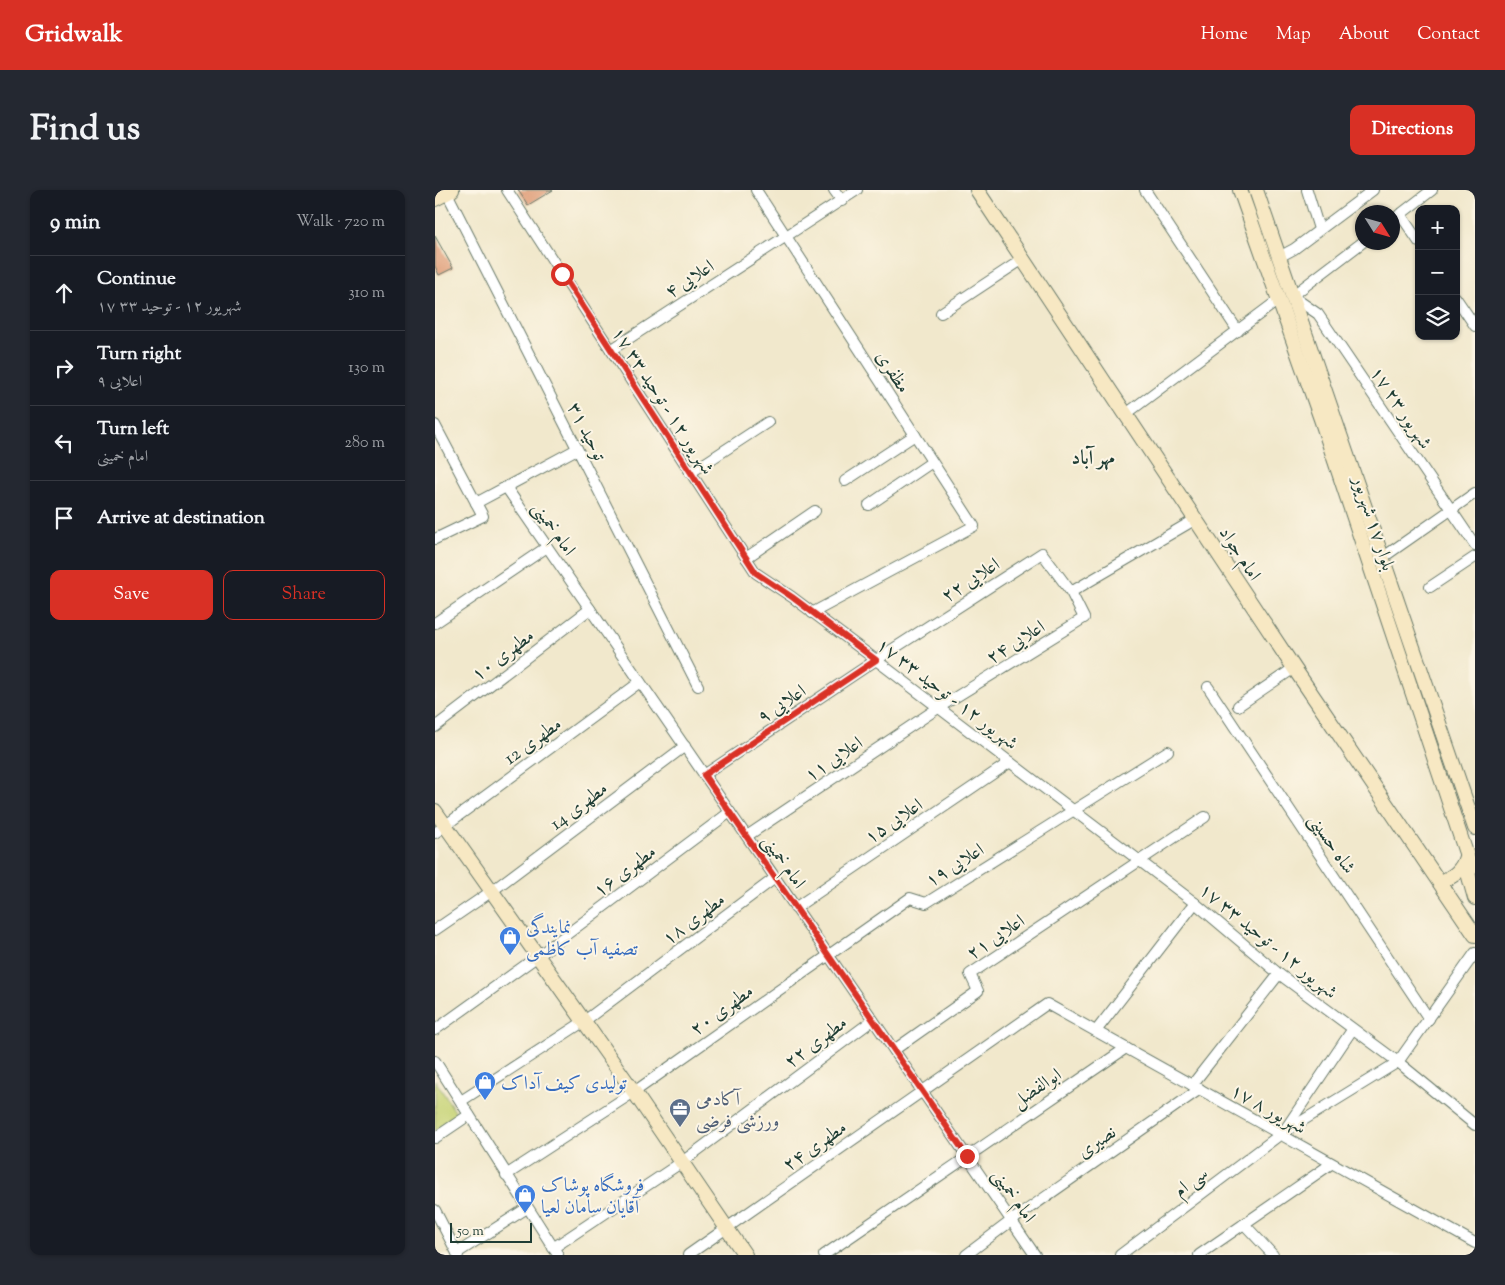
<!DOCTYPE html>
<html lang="en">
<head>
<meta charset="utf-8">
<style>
  :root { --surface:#171b24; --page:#242831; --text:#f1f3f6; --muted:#9ea1a6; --line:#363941; --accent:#d93025 }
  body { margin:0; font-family:"Sorts Mill Goudy",Amiri,serif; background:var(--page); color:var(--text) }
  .controls { position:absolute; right:15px; top:15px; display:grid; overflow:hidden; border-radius:10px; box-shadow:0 1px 4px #0004 }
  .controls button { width:45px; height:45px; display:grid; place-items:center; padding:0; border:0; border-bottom:1px solid var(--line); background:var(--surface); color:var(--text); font:25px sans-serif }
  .compass { position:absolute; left:920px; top:15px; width:45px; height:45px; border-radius:50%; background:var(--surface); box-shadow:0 1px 4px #0004; rotate:127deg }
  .scale { position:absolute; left:15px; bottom:12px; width:82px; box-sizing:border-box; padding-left:5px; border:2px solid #1f3d34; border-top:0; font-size:14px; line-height:18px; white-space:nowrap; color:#1f3d34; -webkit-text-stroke:4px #fcf5e5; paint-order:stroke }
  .stop { position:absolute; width:15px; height:15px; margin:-11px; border:4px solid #d93025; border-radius:50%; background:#fff }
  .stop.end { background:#d93025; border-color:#fff; box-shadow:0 1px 5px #0008 }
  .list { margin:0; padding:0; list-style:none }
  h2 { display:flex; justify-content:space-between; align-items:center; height:65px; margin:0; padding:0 20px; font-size:21px }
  h2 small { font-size:16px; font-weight:400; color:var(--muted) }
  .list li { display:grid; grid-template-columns:32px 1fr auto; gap:15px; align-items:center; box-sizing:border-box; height:75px; padding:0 20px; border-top:1px solid var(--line) }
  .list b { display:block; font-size:19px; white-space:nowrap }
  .list p { margin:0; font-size:16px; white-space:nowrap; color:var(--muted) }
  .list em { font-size:16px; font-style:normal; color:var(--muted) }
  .actions { display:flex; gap:10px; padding:15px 20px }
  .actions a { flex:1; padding:11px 0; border:1px solid var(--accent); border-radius:10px; text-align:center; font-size:18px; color:var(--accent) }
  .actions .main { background:var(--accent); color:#fff }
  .icon { flex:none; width:28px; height:28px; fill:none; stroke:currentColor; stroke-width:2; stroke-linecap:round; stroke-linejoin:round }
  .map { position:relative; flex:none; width:1040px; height:1065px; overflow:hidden; border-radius:10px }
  header { display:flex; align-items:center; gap:30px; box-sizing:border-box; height:70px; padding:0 25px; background:var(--accent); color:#fff }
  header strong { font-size:24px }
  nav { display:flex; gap:28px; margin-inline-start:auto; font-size:18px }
  .intro { display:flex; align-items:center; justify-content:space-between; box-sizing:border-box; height:120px; padding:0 30px }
  h1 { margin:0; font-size:35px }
  .button { padding:12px 22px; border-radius:10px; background:var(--accent); color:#fff; font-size:18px; font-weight:700 }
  main { display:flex; gap:30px; padding:0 30px }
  aside { flex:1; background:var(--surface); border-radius:10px; box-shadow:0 1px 4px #0004 }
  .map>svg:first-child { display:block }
  .green { fill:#c6d375; stroke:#728854 }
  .building { fill:#df9c77 }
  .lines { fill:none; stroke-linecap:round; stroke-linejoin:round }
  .street-casing { stroke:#687969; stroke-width:12 }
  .secondary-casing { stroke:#687969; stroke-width:16 }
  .street { stroke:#fff; stroke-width:10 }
  .secondary { stroke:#f7e8c3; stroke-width:14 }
  .route { stroke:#d93025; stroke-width:6 }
  .labels { text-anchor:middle; stroke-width:4; stroke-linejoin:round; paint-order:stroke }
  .street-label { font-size:19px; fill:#1f3d34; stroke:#fcf5e5 }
  .shop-label { font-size:19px; fill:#366cbe; stroke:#fcf5e5; text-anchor:start }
  .service-label { font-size:19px; fill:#4e5e75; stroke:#fcf5e5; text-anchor:start }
  .neighbourhood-label { font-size:20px; font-weight:bold; fill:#1f3d34; stroke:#fcf5e5 }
</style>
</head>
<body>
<header>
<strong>Gridwalk</strong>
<nav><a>Home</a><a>Map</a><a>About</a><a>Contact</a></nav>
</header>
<div class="intro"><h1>Find us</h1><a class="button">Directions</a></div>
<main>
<aside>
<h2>9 min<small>Walk · 720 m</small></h2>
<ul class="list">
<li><svg class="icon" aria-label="ahead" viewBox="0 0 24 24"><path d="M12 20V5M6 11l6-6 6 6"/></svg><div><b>Continue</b><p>۱۷ شهریور ۱۲ - توحید ۳۳</p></div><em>310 m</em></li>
<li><svg class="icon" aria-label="right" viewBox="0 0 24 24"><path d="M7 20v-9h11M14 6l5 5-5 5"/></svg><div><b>Turn right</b><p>اعلایی ۹</p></div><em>130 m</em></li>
<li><svg class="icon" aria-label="left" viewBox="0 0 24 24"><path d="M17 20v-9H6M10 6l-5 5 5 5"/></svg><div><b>Turn left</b><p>امام خمینی</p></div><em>280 m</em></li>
<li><svg class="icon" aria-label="arrive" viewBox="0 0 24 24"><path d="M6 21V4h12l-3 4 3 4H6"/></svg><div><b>Arrive at destination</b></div></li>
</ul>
<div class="actions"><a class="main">Save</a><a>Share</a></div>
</aside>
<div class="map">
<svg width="1040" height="1065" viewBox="0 0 1040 1065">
  <rect width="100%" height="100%" fill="#fcf5e5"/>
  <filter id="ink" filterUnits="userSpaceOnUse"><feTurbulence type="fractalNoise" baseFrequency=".02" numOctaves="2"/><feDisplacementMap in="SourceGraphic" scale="10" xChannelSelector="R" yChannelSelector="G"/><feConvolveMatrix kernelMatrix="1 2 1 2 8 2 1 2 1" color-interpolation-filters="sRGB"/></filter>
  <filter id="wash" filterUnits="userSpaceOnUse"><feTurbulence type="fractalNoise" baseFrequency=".0096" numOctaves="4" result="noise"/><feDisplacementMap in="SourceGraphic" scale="20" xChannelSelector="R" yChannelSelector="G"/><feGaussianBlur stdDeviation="1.12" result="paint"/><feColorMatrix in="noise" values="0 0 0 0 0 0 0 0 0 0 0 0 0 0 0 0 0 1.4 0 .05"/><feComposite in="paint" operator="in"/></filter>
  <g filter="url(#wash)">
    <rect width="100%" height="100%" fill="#f1e8cc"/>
    <!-- green -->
    <path class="green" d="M0,890L23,926L0,941Z"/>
    <g id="blocks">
      <!-- building -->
      <g class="building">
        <path d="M83,0H118L93,15Z"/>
        <path d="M0,46L18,78L4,85L0,76Z"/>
      </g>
    </g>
  </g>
  <g filter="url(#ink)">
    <use href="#blocks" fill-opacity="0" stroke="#687969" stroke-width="1"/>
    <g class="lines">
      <!-- street casing -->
      <g class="street-casing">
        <g id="street">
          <path d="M72,0L321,383L357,407L441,470L760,713L844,784L963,872L1040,935"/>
          <path d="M321,0L539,336L377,423"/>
          <path d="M399,0L407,11"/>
          <path d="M710,0L803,141"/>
          <path d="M872,0L884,39"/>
          <path d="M12,3L263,496"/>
          <path d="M965,24L984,52"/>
          <path d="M958,30L997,0"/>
          <path d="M928,52L857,106L883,124L1040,355"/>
          <path d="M844,67L859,59L938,0"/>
          <path d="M1021,108L1040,136"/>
          <path d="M506,123L588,69"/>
          <path d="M176,160L422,0"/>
          <path d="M691,224L842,111"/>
          <path d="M0,235L48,326L0,349"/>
          <path d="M255,283L333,232"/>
          <path d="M410,291L480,245"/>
          <path d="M71,297L600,1065"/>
          <path d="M41,313L142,259"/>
          <path d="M434,315L497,272"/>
          <path d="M311,368L380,321"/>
          <path d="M947,368L1040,303"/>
          <path d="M995,397L1040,367"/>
          <path d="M636,402L761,329"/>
          <path d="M0,433L112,357"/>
          <path d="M773,497L994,829"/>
          <path d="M803,516L859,478"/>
          <path d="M0,537L155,419"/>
          <path d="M269,585L441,470L607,363L636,402L649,428L503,518L312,646"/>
          <path d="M0,643L205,492"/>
          <path d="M360,718L575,572"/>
          <path d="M0,740L57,701L250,556"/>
          <path d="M0,840L103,766L295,622"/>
          <path d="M661,841L760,713"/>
          <path d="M459,860L543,801L535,784L770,627"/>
          <path d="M0,871L123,1065"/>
          <path d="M757,895L844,784"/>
          <path d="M26,911L148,832L340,688"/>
          <path d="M849,941L917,840"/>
          <path d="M0,948L34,925"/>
          <path d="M71,985L199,902L475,708L491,713L733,561"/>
          <path d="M0,1020L23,1065"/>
          <path d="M809,1034L838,1065"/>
          <path d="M118,1058L247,972L438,830"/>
          <path d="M22,1063L92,1018"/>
          <path d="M253,1065L612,814L1040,1053"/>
          <path d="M389,1065L691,858"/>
          <path d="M531,1065L576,1031L765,899"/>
          <path d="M685,1065L846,944L963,872L1040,763"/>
          <path d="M764,1065L896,974"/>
        </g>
      </g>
      <!-- secondary casing -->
      <g class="secondary-casing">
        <g id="secondary">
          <path d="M542,0L859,478L1040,745"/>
          <path d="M805,0L886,229L1032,666L1033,681"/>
          <path d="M821,0L1040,638"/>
          <path d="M0,9L17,0"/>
          <path d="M0,621L199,902L310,1065"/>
          <path d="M1038,674L1033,683L1040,708"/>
          <path d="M1005,692C1018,687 1027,681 1031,667"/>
        </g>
      </g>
      <!-- street -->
      <use href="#street" class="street"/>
      <!-- secondary -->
      <use href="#secondary" class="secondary"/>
    </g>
  </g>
  <g class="lines" filter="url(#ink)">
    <!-- route -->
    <path class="route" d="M127,84L321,383L357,407L441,470L269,585L532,966"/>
  </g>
  <!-- icons -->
  <defs>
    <g id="shop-pin" transform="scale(1.125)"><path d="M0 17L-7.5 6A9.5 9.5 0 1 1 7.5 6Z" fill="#3f7fe0" stroke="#fcf5e5"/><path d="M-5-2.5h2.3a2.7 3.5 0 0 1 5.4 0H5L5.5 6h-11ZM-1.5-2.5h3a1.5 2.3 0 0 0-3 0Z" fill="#fff"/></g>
    <g id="office-pin" transform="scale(1.125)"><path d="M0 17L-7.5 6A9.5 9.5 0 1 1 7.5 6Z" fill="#5c6f8a" stroke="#fcf5e5"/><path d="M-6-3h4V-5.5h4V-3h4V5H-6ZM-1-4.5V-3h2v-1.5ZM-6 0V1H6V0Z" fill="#fff"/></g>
  </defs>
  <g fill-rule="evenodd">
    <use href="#shop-pin" x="75" y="747"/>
    <use href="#shop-pin" x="50" y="892"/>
    <use href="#office-pin" x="245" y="919"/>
    <use href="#shop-pin" x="90" y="1005"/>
  </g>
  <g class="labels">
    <!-- street labels -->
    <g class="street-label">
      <text transform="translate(254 88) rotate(-33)" y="7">اعلایی ۴</text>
      <text transform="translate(459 181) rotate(57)" y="7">مظفری</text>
      <text transform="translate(229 210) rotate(57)" y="7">۱۷ شهریور ۱۲ - توحید ۳۳</text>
      <text transform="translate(967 217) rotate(56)" y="7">۱۷ شهریور ۲۳</text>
      <text transform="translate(153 241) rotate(63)" y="7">توحید ۳۱</text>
      <text transform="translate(940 333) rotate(72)" y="7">بلوار ۱۷ شهریور</text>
      <text transform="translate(120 338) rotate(55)" y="7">امام خمینی</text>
      <text transform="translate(806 363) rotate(57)" y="7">امام جواد</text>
      <text transform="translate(535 389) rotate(-33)" y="7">اعلایی ۲۲</text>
      <text transform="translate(580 451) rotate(-32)" y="7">اعلایی ۲۴</text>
      <text transform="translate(67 464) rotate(-37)" y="7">مطهری ۱۰</text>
      <text transform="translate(513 503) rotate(37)" y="7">۱۷ شهریور ۱۲ - توحید ۳۳</text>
      <text transform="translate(346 513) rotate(-34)" y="7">اعلایی ۹</text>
      <text transform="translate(97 550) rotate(-36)" y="7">مطهری 12</text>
      <text transform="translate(398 568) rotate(-34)" y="7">اعلایی ۱۱</text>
      <text transform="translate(143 615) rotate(-37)" y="7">مطهری 14</text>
      <text transform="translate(458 630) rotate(-34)" y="7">اعلایی ۱۵</text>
      <text transform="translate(898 653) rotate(56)" y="7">شاه حسینی</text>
      <text transform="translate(350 671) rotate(55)" y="7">امام خمینی</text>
      <text transform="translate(519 674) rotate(-32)" y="7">اعلایی ۱۹</text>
      <text transform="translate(189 680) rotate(-37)" y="7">مطهری ۱۶</text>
      <text transform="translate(258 728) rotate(-37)" y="7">مطهری ۱۸</text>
      <text transform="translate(560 746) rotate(-34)" y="7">اعلایی ۲۱</text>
      <text transform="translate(834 750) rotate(39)" y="7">۱۷ شهریور ۱۲ - توحید ۳۳</text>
      <text transform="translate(286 819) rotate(-36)" y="7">مطهری ۲۰</text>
      <text transform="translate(380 851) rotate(-37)" y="7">مطهری ۲۲</text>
      <text transform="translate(601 897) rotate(-34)" y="7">ابوالفضل</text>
      <text transform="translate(834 918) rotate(29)" y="7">۱۷ شهریور ۸</text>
      <text transform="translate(661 951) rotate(-35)" y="7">نصیری</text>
      <text transform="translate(379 955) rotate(-35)" y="7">مطهری ۲۴</text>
      <text transform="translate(755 991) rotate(-37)" y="7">سی ام</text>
      <text transform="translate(580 1005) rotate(55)" y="7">امام خمینی</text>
    </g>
    <!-- shop labels -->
    <g class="shop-label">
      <text x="91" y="743">نمایندگی<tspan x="91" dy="22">تصفیه آب کاظمی</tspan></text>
      <text x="66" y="899">تولیدی کیف آداک</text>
      <text x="106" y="1001">فروشگاه پوشاک<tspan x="106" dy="22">آقایان سامان لعیا</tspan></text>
    </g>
    <!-- service labels -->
    <g class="service-label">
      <text x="261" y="915">آکادمی<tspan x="261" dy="22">ورزشی فرضی</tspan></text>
    </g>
    <!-- neighbourhood labels -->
    <g class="neighbourhood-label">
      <text x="658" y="274">مهر آباد</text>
    </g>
  </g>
</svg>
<div class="controls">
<button>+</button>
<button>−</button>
<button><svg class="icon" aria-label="layers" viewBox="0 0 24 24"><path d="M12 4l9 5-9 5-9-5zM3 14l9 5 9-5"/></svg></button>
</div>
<svg class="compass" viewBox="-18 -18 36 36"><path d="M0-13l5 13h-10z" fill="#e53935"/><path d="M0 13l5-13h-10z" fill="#9ea1a6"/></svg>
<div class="scale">50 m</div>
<div class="stop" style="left:127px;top:84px"></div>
<div class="stop end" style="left:532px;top:966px"></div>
</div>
</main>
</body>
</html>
